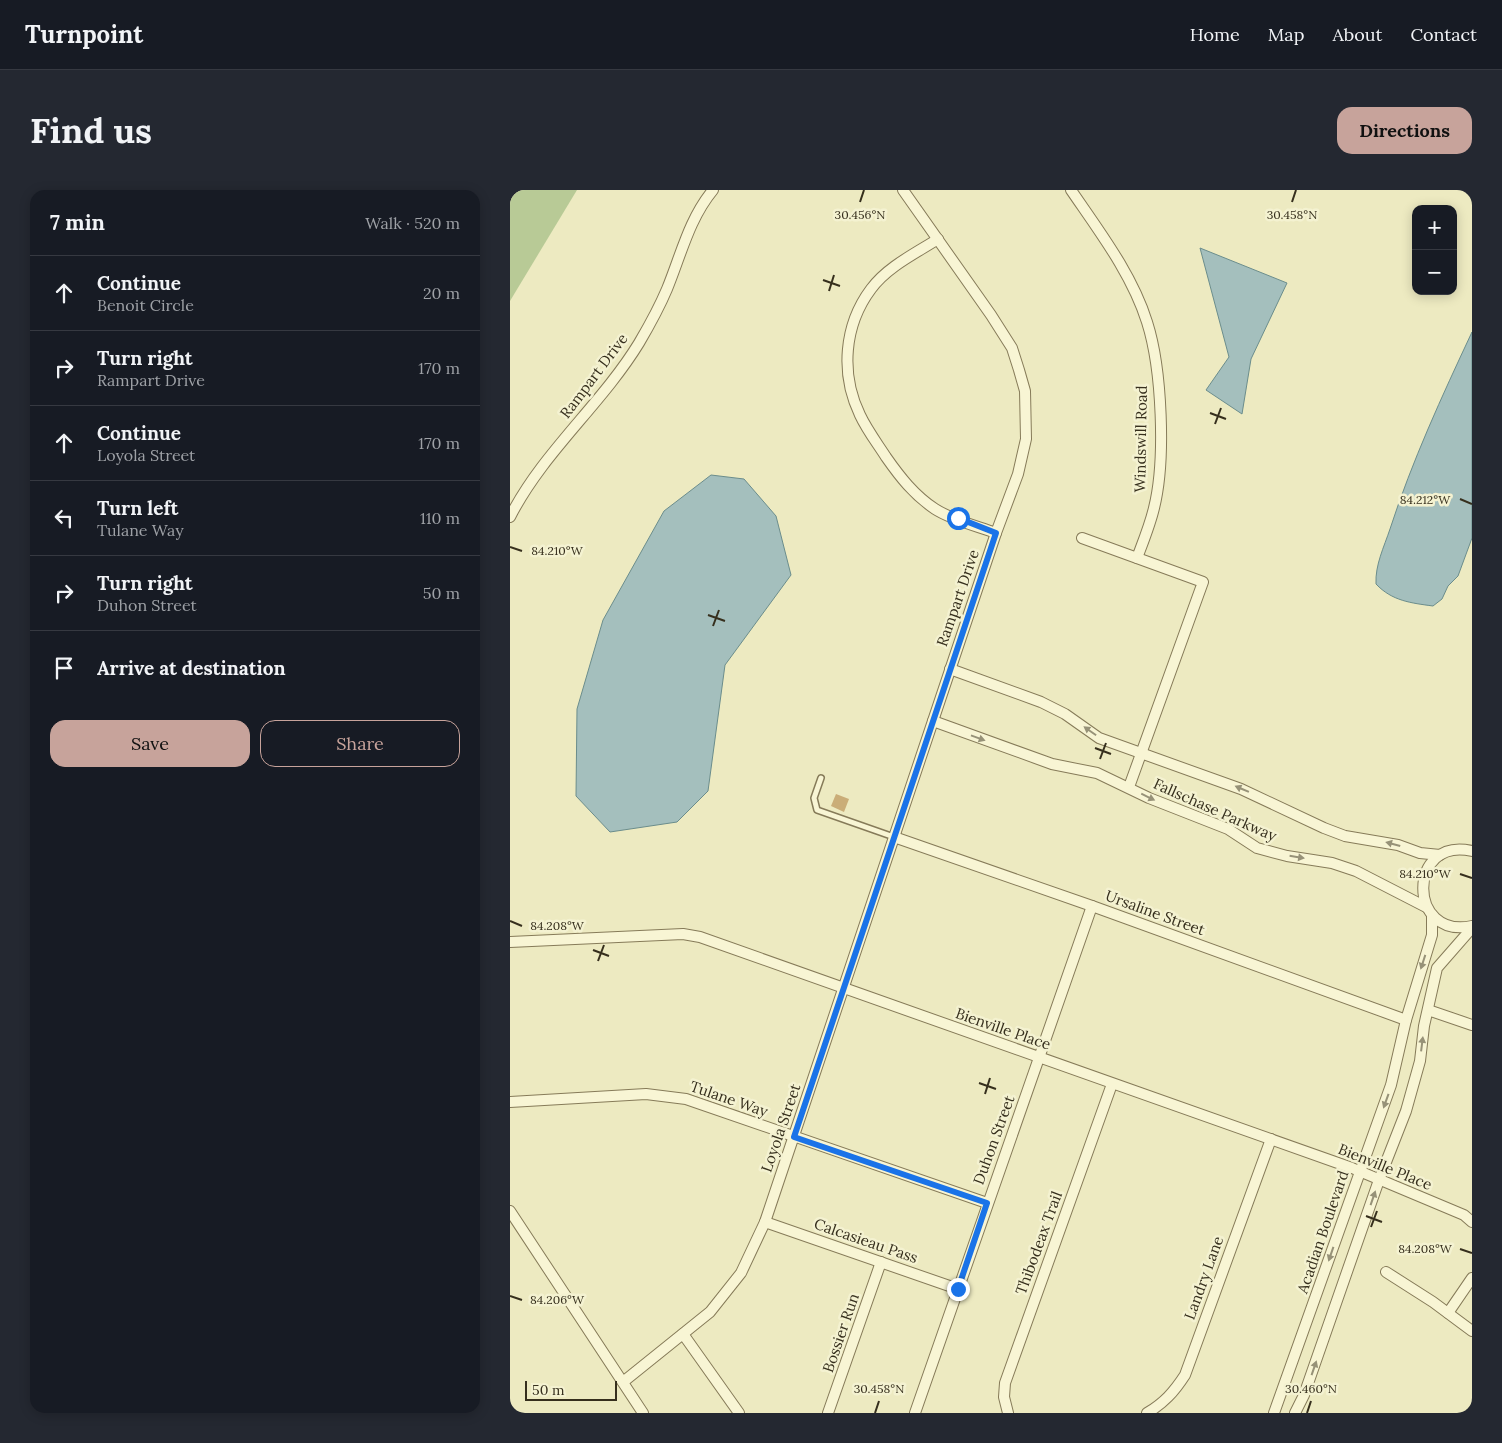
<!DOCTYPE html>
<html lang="en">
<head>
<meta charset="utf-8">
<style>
  :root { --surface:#171b24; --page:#242831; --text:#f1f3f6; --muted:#9ea1a6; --line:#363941; --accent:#c7a39b }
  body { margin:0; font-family:Lora,serif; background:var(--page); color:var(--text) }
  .controls { position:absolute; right:15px; top:15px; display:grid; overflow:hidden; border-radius:10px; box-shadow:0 2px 12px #0003 }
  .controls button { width:45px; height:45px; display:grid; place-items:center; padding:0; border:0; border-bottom:1px solid var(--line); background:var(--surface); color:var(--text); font:25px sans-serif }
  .scale { position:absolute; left:15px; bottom:12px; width:92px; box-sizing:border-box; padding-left:5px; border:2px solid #362f1d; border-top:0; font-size:14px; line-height:18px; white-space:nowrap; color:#362f1d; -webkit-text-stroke:4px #f4f2d1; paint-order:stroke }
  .stop { position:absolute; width:15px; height:15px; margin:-11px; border:4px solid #1a73e8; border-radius:50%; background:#fff }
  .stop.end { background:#1a73e8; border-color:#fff; box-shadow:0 1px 5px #0008 }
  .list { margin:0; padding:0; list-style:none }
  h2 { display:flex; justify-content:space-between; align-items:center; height:65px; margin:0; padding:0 20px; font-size:21px }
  h2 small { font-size:16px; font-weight:400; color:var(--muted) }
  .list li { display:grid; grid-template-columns:32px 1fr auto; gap:15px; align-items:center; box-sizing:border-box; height:75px; padding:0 20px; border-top:1px solid var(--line) }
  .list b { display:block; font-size:19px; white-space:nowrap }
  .list p { margin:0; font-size:16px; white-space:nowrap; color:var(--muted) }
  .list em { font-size:16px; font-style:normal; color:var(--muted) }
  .actions { display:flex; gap:10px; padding:15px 20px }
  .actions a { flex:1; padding:11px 0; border:1px solid var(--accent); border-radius:15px; text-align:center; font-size:18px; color:var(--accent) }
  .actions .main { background:var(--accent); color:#111 }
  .icon { flex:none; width:28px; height:28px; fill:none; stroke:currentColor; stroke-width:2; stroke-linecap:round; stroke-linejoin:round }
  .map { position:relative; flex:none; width:962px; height:1223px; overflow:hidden; border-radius:15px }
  header { display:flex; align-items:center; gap:30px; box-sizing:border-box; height:70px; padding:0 25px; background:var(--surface); border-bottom:1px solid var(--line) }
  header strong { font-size:24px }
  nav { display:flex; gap:28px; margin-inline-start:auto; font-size:18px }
  .intro { display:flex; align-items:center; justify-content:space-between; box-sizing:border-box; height:120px; padding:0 30px }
  h1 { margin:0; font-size:35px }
  .button { padding:12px 22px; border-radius:15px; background:var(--accent); color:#111; font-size:18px; font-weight:700 }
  main { display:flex; gap:30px; padding:0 30px }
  aside { flex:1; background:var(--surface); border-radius:15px; box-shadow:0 2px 12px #0003 }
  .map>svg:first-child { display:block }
  .green { fill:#b8ca96 }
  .water { fill:#a4bfbd; stroke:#6b8d8c }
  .building { fill:#caad78 }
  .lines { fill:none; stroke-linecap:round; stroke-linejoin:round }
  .lane-casing { stroke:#867b59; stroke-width:8 }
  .street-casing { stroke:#867b59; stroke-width:12 }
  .lane { stroke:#f8f5d4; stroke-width:5 }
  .street { stroke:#f8f5d4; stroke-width:10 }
  .oneway { fill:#979278 }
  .route { stroke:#1a73e8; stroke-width:6 }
  .ticks { fill:none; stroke:#362f1d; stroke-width:2 }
  .labels { text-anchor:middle; stroke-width:5; stroke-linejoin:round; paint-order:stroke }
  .street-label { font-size:15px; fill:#362f1d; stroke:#f4f2d1 }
  .ticks-label { font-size:12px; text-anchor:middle; fill:#362f1d; stroke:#f4f2d1; stroke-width:5; stroke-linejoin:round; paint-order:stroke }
</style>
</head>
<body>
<header>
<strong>Turnpoint</strong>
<nav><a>Home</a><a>Map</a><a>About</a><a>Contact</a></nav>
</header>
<div class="intro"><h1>Find us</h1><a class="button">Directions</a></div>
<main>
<aside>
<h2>7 min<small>Walk · 520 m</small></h2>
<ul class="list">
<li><svg class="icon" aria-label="ahead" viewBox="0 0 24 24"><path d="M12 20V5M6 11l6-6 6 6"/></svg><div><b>Continue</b><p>Benoit Circle</p></div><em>20 m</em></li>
<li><svg class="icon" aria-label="right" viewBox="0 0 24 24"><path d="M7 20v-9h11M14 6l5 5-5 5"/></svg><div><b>Turn right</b><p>Rampart Drive</p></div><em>170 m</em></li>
<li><svg class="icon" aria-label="ahead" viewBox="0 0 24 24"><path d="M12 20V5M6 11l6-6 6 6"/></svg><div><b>Continue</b><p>Loyola Street</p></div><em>170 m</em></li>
<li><svg class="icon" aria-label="left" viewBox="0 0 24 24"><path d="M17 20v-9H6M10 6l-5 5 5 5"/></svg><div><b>Turn left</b><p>Tulane Way</p></div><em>110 m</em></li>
<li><svg class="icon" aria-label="right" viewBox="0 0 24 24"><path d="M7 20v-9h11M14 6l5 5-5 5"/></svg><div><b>Turn right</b><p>Duhon Street</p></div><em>50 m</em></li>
<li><svg class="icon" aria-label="arrive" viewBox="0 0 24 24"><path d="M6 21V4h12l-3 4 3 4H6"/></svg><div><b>Arrive at destination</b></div></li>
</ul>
<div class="actions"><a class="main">Save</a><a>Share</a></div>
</aside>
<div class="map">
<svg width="962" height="1223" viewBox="0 0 962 1223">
  <rect width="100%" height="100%" fill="#edeac1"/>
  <!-- green -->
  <path class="green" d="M0,0H67L0,111Z"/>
  <!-- water -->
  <g class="water">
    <path d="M690,58L777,93L741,169L732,224L696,200L719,167Z"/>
    <path d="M962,142V348L948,386L938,396L932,409L923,416C901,413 882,411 866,394C865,375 874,357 880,339C902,271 932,206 962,142Z"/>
    <path d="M201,285L234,289L266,326L281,385L215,475L198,601L167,632L100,642L66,606L67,519L93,430L154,321Z"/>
  </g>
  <!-- building -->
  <path class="building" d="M326,604L339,609L334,622L321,616Z"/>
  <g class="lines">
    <!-- lane casing -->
    <g class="lane-casing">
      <path id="lane" d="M311,588L304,608L307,620L384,647"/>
    </g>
    <!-- street casing -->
    <g class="street-casing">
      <g id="street">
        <path d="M561,0C589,41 622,84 637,132C652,179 656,270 644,318C640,335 633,352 627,368"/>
        <path d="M428,49C406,63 377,77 361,99C334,135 330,184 350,225C357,240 367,253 376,267C390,287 404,305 425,319C442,330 467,336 486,343"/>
        <path d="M0,327C33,262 91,215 129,153C139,136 149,118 157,99C171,65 179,29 203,0"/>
        <path d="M572,348L693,392L619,597"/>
        <path d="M440,479L531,512L555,524L589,548L731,599L814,638L835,646L888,655L910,663L930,665"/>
        <path d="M423,531L542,574L587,583L639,608L718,639L747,658L777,666L822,673L846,681L916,717"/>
        <path d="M384,647L582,716L896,830"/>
        <path d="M962,661C897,646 897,750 962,736"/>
        <path d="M0,752L173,744L190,747L842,978L954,1025L962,1032"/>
        <path d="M918,820L962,835"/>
        <path d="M0,912L136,904L176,909L477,1013"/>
        <path d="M0,1021L133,1223"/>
        <path d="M255,1032L448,1099"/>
        <path d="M876,1082L923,1112L962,1141"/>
        <path d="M938,1123L962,1088"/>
        <path d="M173,1144L229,1223"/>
        <path d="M113,1192L200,1122L231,1083L255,1032L486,343L508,284L516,249L515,201L509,180L502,158L481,125L393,0"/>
        <path d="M318,1223L371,1072"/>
        <path d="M405,1223L582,716"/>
        <path d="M498,1223L494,1207L495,1193L602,894"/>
        <path d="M637,1223C654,1213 664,1202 675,1185L761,949"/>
        <path d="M764,1223L881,895L896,830L922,745V725"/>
        <path d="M785,1223L794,1205L869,990L896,921L910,871L914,836L927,778L962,738"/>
      </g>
    </g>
    <!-- lane -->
    <use href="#lane" class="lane"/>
    <!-- street -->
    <use href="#street" class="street"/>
  </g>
  <!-- one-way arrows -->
  <defs><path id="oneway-solid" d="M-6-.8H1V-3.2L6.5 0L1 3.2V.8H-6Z" transform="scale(1.25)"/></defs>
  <g class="oneway">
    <use href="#oneway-solid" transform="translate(580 541) rotate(-145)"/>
    <use href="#oneway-solid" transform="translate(468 548) rotate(20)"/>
    <use href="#oneway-solid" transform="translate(732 599) rotate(-157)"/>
    <use href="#oneway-solid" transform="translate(638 607) rotate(26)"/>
    <use href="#oneway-solid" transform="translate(883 654) rotate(-165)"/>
    <use href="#oneway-solid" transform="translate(787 667) rotate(9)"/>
    <use href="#oneway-solid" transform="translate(913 772) rotate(108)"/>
    <use href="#oneway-solid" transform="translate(912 854) rotate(-83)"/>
    <use href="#oneway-solid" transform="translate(876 911) rotate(110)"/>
    <use href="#oneway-solid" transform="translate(863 1008) rotate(-71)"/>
    <use href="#oneway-solid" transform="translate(821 1064) rotate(109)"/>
    <use href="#oneway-solid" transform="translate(804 1178) rotate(-71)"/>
  </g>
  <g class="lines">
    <!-- route -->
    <path class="route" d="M448,1099L477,1013L284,947L486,343L448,328"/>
  </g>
  <!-- ticks -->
  <path class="ticks" d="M350,12L354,0M782,12L786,0M313,90L330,96M319,101L324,85M700,223L716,229M705,234L711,218M950,309L962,314M0,357L12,361M198,425L215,431M203,436L209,420M585,558L601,564M590,569L596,553M950,684L962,688M0,731L12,736M83,760L99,766M88,771L94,755M469,893L486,899M475,904L480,888M856,1026L872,1032M861,1037L867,1021M950,1059L962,1063M0,1106L12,1110M365,1223L369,1211M797,1223L801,1211"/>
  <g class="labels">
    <!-- street labels -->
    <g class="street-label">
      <text transform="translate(84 186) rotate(-53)" y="5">Rampart Drive</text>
      <text transform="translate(631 249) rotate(-89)" y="5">Windswill Road</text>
      <text transform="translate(448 408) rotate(-71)" y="5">Rampart Drive</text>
      <text transform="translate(705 620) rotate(24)" y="5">Fallschase Parkway</text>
      <text transform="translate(645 723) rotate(20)" y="5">Ursaline Street</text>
      <text transform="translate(493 839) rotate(19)" y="5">Bienville Place</text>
      <text transform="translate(219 909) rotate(19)" y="5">Tulane Way</text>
      <text transform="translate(271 938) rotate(-71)" y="5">Loyola Street</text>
      <text transform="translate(484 950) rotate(-70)" y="5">Duhon Street</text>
      <text transform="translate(875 977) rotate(22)" y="5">Bienville Place</text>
      <text transform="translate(813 1042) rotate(-71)" y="5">Acadian Boulevard</text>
      <text transform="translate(356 1051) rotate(19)" y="5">Calcasieau Pass</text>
      <text transform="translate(529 1053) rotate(-70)" y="5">Thibodeax Trail</text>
      <text transform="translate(694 1088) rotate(-70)" y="5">Landry Lane</text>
      <text transform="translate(331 1143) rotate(-71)" y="5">Bossier Run</text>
    </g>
  </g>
  <g class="ticks-label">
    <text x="350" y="29">30.456°N</text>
    <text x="782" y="29">30.458°N</text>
    <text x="915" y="314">84.212°W</text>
    <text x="47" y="365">84.210°W</text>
    <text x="915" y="688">84.210°W</text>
    <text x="47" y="740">84.208°W</text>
    <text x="915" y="1063">84.208°W</text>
    <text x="47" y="1114">84.206°W</text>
    <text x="369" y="1203">30.458°N</text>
    <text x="801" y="1203">30.460°N</text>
  </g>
</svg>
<div class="controls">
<button>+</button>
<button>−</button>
</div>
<div class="scale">50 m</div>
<div class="stop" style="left:448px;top:328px"></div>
<div class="stop end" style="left:448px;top:1099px"></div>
</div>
</main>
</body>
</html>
